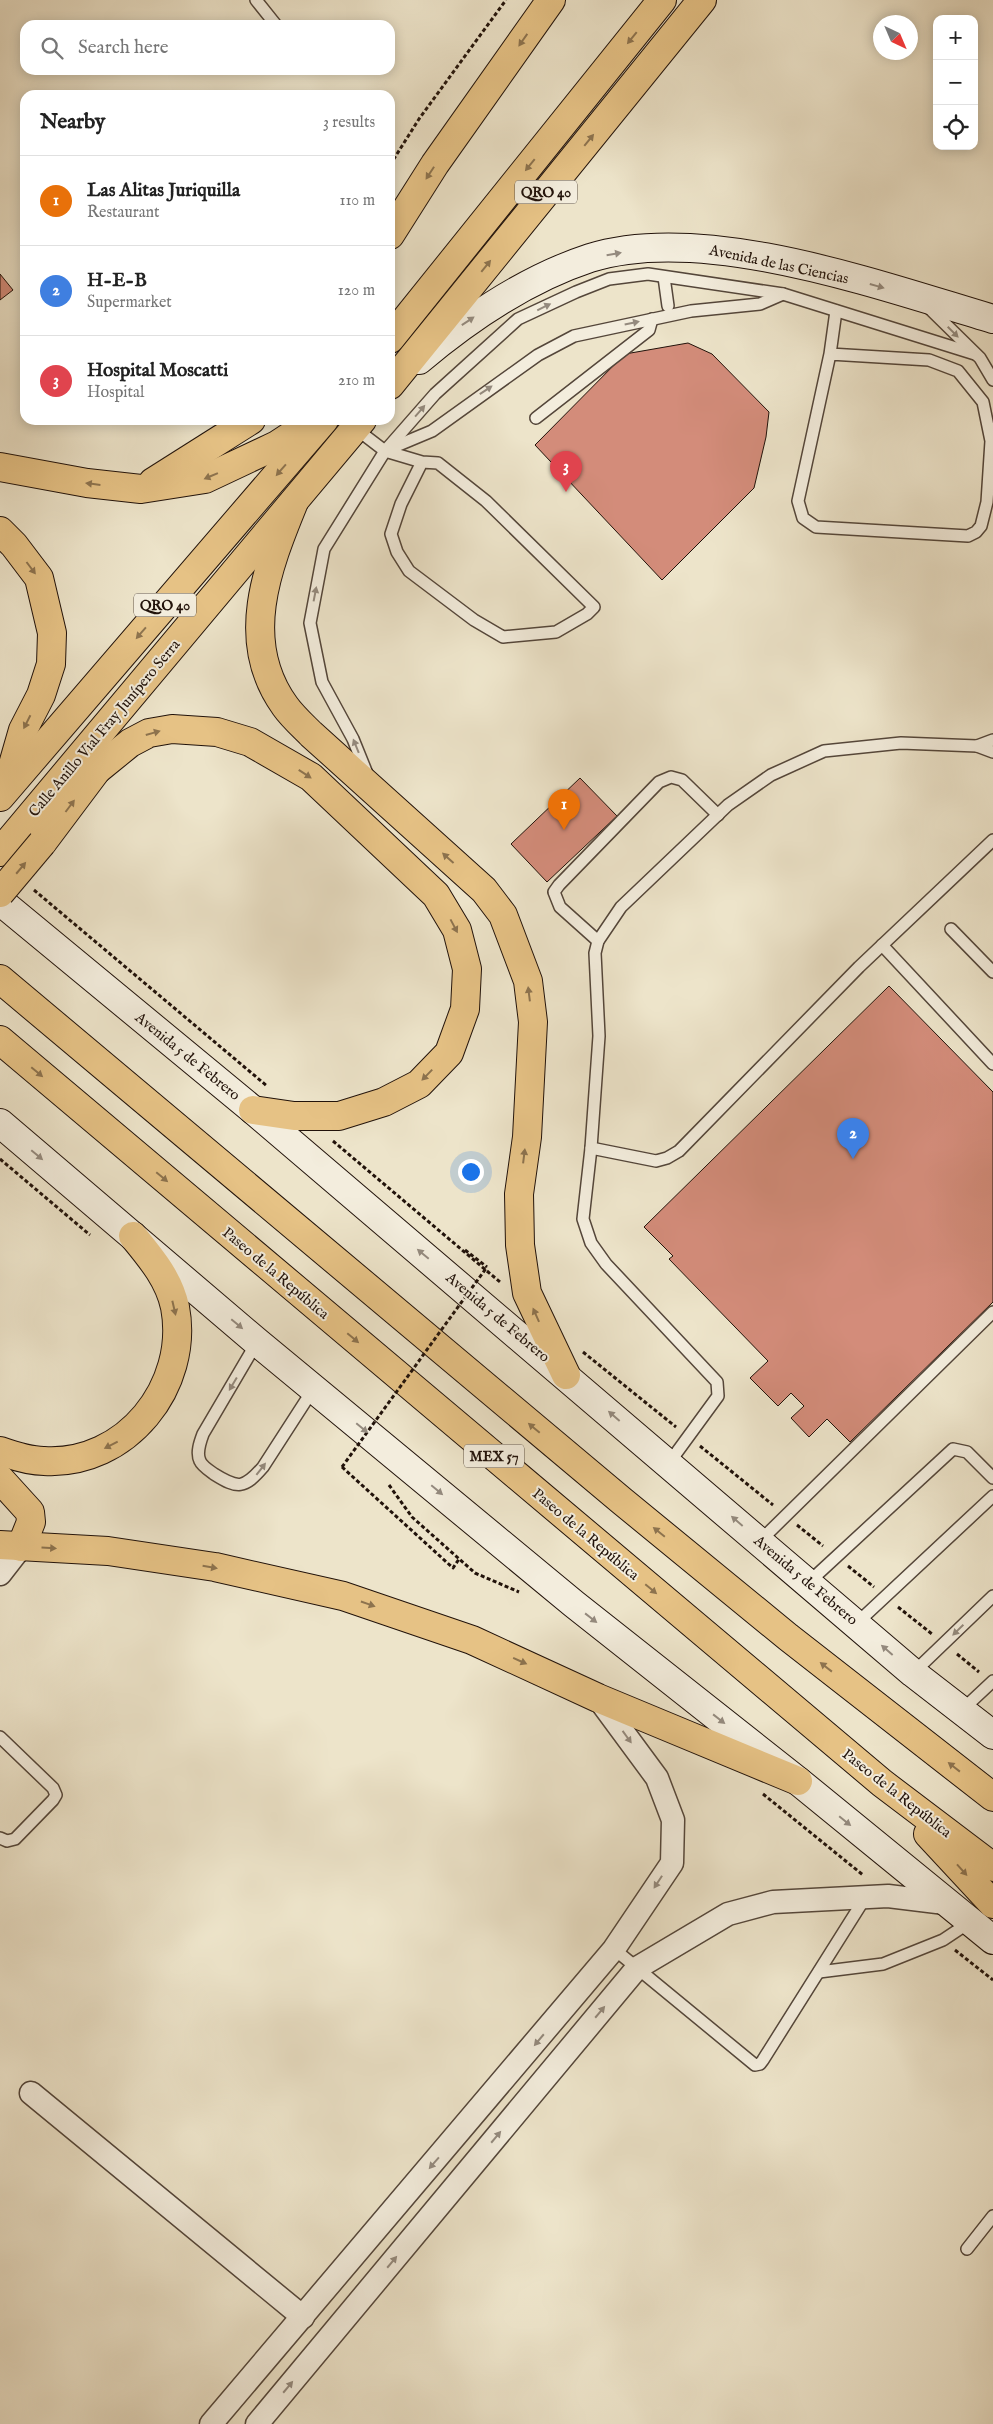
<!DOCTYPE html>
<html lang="en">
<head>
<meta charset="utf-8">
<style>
  :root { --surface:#fff; --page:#f2f2f2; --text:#222; --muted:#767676; --line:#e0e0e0; --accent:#8f2418 }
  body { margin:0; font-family:"IM FELL English",serif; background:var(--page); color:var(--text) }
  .controls { position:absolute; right:15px; top:15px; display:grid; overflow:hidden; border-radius:10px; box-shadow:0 2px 12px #0003 }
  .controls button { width:45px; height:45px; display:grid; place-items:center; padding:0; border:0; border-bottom:1px solid var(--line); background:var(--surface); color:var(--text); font:25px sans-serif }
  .compass { position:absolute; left:873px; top:15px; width:45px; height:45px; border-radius:50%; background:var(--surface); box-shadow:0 2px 12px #0003; rotate:136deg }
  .you { position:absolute; left:470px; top:1171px; width:18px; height:18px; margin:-12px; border:4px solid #fff; border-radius:50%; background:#1a73e8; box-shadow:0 0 0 8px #1a73e833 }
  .badge { display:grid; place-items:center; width:32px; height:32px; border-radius:50%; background:var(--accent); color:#fff; font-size:16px; font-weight:700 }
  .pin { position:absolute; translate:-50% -41px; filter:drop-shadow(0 1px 2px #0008) }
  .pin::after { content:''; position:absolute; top:26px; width:18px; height:15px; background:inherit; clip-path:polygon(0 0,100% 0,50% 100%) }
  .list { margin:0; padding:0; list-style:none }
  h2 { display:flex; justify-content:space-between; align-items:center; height:65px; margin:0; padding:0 20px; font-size:21px }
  h2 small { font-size:16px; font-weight:400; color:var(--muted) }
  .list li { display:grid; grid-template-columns:32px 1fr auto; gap:15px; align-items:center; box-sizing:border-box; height:90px; padding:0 20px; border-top:1px solid var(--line) }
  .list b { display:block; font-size:19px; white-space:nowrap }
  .list p { margin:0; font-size:16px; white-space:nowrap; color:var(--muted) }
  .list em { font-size:16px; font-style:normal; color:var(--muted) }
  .icon { flex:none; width:28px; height:28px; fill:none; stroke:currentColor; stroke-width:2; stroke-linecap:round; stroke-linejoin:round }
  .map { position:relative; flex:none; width:993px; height:2424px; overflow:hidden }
  .search { position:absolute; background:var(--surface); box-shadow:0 2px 12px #0003; left:20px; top:20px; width:375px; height:55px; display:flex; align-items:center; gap:12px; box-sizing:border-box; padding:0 18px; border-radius:15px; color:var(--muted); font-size:19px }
  .panel { position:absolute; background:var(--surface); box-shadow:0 2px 12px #0003; left:20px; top:90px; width:375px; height:335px; border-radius:15px }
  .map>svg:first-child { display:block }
  .building { fill:#d38c7a; stroke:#21120a }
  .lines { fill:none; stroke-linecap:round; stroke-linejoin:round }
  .service-casing { stroke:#54463a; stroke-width:14 }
  .minor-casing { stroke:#54463a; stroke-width:25 }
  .secondary-casing { stroke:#21120a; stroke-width:30 }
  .trunk-casing { stroke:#21120a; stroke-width:30 }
  .path { stroke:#21120a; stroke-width:3; stroke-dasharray:4 2.5; stroke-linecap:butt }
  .service { stroke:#f3eddd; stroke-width:11 }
  .minor { stroke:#f3eddd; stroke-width:22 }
  .secondary { stroke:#f3eddd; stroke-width:28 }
  .trunk { stroke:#e6c285; stroke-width:28 }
  .trunk-bridge-casing { stroke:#21120a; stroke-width:30; stroke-linecap:butt }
  .path-bridge { stroke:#21120a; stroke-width:3; stroke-dasharray:4 2.5; stroke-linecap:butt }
  .trunk-bridge { stroke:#e6c285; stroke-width:28 }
  .oneway { fill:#8d734e }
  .oneway2 { fill:#948a7e }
  .labels { text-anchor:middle; stroke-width:4; stroke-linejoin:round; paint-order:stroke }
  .shield { fill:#f3eddd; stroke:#605449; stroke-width:1 }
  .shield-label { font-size:14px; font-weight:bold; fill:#21120a }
  .street-label { font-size:15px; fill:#21120a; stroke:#f3eddd }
</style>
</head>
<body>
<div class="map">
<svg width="993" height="2424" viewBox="0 0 993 2424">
  <rect width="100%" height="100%" fill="#ede4ca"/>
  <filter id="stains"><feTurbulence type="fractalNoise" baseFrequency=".004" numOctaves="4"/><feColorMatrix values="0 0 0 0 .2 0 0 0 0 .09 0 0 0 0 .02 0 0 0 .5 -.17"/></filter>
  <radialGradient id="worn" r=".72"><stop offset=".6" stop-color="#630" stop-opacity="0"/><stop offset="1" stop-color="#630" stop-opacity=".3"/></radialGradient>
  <!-- building -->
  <g class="building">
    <path d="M0,274L13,290L0,300Z"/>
    <path d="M688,343L712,354L769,412L766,437L754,488L662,580L535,445L625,354Z"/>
    <path d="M580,778L617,816L547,882L511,844Z"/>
    <path d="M889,986L993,1092V1302L850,1442L827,1419L809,1437L791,1418L804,1406L791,1393L778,1406L750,1378L768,1361L669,1259L673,1256L644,1227Z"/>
  </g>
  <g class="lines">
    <!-- service casing -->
    <g class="service-casing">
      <g id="service">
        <path d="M256,0L276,25"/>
        <path d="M664,277L668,306"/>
        <path d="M927,306L980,358L993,380"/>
        <path d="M830,354L929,360L958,371L983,402L991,441L987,502L981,526L976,532L968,536L816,527L803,518L798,501L830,354L836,311"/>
        <path d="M536,418L649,330L652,319"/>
        <path d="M355,428L385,451L422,462L438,463L486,501L594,607L587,614L556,632L503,637L474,620L409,571L397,552L391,534L401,504L422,462"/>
        <path d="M389,449L432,431L538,355L574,336L691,311L760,304L783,294"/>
        <path d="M977,746L993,740"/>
        <path d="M368,776L353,739L322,682L310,623L324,549L385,451L435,394L518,319L576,292L609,279L648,274L783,294L975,354"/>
        <path d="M951,929L993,972"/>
        <path d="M598,941L560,907L554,892L559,885L659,782L671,777L682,780L718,815"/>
        <path d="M882,945L993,1064"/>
        <path d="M591,1148L599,1036L595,953L598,941L621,907L728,805L771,775L824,751L901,743L977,746L993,752"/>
        <path d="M257,1342L203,1434C200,1442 196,1453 200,1461C202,1466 210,1471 214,1474C238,1489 244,1489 263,1467L314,1388"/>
        <path d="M669,1463L718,1396L717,1382L606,1264L591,1243L583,1219L591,1148L656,1161L667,1158L679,1151L859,967L993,840"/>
        <path d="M760,1541L993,1312"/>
        <path d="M809,1582L953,1449L967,1452L993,1478"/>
        <path d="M857,1623L993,1496"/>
        <path d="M913,1673L993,1596"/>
        <path d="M961,1711L993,1681"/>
        <path d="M0,1737L53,1788L56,1795L53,1800L15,1839L7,1841L0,1838"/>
        <path d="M614,1949L755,2065L760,2064L763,2060L865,1898"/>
        <path d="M819,1972L883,1964L943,1940L970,1922"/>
        <path d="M967,2249L993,2216"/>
      </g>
    </g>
    <!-- minor casing -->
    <g class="minor-casing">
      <g id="minor">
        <path d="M0,1574L21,1547"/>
        <path d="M31,2093L303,2317"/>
        <path d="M211,2424L614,1949L672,1863L673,1820L657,1778L598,1698"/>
        <path d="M257,2424L637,1968L728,1914L773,1902L888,1896L945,1903"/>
      </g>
    </g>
    <!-- secondary casing -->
    <g class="secondary-casing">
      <g id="secondary">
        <path d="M419,360C470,317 526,279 590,258C704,222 881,286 993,319"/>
        <path d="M0,901L253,1110L913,1673L993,1735"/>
        <path d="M0,1123L257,1342L574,1604L798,1781L993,1940"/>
      </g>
    </g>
    <!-- trunk casing -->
    <g class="trunk-casing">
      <g id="trunk">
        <path d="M390,235L435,164L551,0"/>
        <path d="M390,339L662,0"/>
        <path d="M390,385L702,0"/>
        <path d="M0,467L87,483L141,489L205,479L277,445L309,424"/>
        <path d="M153,482L251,420"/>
        <path d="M294,502C267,568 238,641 285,706C292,716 302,725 311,734L484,890L503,915L528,981L533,1022L527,1137L519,1194L520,1245L527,1293L566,1375"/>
        <path d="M0,531L14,545L39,578L52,633L51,664L41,695L23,730L8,782"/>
        <path d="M98,769L130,743L149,733L172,729L217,732L250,742L311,777L436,895L457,930L467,969L465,1009L449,1053L419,1084L384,1102L339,1116H294L253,1110"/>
        <path d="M0,797L324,420"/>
        <path d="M42,843L108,755"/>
        <path d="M0,852L362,420"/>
        <path d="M0,979L622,1501L788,1637L993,1797"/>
        <path d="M0,1040L882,1783L993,1867"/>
        <path d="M0,1451C14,1456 29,1461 44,1461C126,1466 190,1386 175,1307C169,1279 151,1258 133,1236"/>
        <path d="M0,1479L30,1512L31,1522L21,1547"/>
        <path d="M0,1545L108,1551L215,1567L343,1596L472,1640L598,1698L798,1781"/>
        <path d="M928,1834L993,1904"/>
      </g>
    </g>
    <!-- path -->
    <g class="path">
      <path d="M390,165L419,119L506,0"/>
      <path d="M34,890L267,1086"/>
      <path d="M333,1141L500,1282"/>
      <path d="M0,1159L90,1235"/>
      <path d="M465,1250L487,1267"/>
      <path d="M583,1352L676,1427"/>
      <path d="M700,1446L773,1505"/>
      <path d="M342,1467L453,1568L459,1559"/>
      <path d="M389,1485L412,1517L475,1573L519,1592"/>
      <path d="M797,1525L823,1546"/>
      <path d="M848,1566L874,1587"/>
      <path d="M898,1607L932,1634"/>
      <path d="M957,1654L979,1672"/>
      <path d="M763,1794L863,1875"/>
      <path d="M955,1950L993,1980"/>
    </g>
    <!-- service -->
    <use href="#service" class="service"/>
    <!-- minor -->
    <use href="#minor" class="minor"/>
    <!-- secondary -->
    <use href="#secondary" class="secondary"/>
    <!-- trunk -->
    <use href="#trunk" class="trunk"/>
    <!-- trunk-bridge casing -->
    <g class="trunk-bridge-casing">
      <path id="trunk-bridge" d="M0,893L42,843"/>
    </g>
    <!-- path-bridge -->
    <path class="path-bridge" d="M342,1467L487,1267"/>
    <!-- trunk-bridge -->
    <use href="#trunk-bridge" class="trunk-bridge"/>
  </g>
  <!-- one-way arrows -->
  <defs><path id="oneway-solid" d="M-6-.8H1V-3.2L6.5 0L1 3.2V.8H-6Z" transform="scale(1.25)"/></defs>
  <g class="oneway">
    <use href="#oneway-solid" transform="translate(632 38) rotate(129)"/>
    <use href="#oneway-solid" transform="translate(523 40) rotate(125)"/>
    <use href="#oneway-solid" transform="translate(589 140) rotate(-51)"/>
    <use href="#oneway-solid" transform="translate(530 165) rotate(129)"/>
    <use href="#oneway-solid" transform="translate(430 173) rotate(123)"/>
    <use href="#oneway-solid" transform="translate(486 266) rotate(-51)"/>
    <use href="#oneway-solid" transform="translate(281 470) rotate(131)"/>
    <use href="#oneway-solid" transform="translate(211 476) rotate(157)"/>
    <use href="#oneway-solid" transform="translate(93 484) rotate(-173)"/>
    <use href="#oneway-solid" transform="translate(31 568) rotate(53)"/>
    <use href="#oneway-solid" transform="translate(141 633) rotate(131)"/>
    <use href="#oneway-solid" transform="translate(27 722) rotate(117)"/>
    <use href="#oneway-solid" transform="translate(153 733) rotate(-16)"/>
    <use href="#oneway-solid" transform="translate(305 774) rotate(33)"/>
    <use href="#oneway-solid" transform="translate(70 806) rotate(-53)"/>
    <use href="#oneway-solid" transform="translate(448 858) rotate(-138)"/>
    <use href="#oneway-solid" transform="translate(21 868) rotate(-50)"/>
    <use href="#oneway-solid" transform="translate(454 926) rotate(62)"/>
    <use href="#oneway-solid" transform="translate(529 994) rotate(-97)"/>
    <use href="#oneway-solid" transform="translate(37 1072) rotate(40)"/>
    <use href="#oneway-solid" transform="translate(427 1075) rotate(134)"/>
    <use href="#oneway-solid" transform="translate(524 1156) rotate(-83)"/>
    <use href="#oneway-solid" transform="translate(162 1177) rotate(40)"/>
    <use href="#oneway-solid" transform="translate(174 1308) rotate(77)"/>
    <use href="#oneway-solid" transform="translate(536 1315) rotate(-114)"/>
    <use href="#oneway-solid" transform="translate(353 1338) rotate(40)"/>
    <use href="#oneway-solid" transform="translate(534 1428) rotate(-140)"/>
    <use href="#oneway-solid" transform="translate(111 1445) rotate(153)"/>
    <use href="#oneway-solid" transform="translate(659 1532) rotate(-141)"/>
    <use href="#oneway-solid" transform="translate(49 1548) rotate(3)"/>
    <use href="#oneway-solid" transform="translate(210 1567) rotate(10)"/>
    <use href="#oneway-solid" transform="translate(651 1589) rotate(40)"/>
    <use href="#oneway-solid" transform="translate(368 1604) rotate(19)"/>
    <use href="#oneway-solid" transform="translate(520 1661) rotate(24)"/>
    <use href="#oneway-solid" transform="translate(826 1667) rotate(-142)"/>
    <use href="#oneway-solid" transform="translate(954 1767) rotate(-142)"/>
    <use href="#oneway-solid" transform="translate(962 1870) rotate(48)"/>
  </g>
  <g class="oneway2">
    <use href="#oneway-solid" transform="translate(614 254) rotate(-10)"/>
    <use href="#oneway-solid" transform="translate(877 286) rotate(16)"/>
    <use href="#oneway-solid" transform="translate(544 307) rotate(-26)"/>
    <use href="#oneway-solid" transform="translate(468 321) rotate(-34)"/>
    <use href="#oneway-solid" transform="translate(632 323) rotate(-12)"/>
    <use href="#oneway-solid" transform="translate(953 332) rotate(45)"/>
    <use href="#oneway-solid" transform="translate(486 390) rotate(-34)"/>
    <use href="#oneway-solid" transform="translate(420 411) rotate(-49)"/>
    <use href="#oneway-solid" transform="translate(315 594) rotate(-79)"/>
    <use href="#oneway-solid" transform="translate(356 746) rotate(-112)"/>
    <use href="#oneway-solid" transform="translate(37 1155) rotate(40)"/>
    <use href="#oneway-solid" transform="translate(423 1254) rotate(-140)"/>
    <use href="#oneway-solid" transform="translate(237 1324) rotate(40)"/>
    <use href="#oneway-solid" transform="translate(233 1384) rotate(121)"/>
    <use href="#oneway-solid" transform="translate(614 1416) rotate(-139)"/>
    <use href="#oneway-solid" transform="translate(362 1428) rotate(40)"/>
    <use href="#oneway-solid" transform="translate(261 1469) rotate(-52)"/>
    <use href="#oneway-solid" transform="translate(437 1490) rotate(40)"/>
    <use href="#oneway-solid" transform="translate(737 1521) rotate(-139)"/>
    <use href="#oneway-solid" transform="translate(591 1618) rotate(38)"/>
    <use href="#oneway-solid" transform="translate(958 1630) rotate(136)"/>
    <use href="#oneway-solid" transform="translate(887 1650) rotate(-139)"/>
    <use href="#oneway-solid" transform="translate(719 1719) rotate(38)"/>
    <use href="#oneway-solid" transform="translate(627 1737) rotate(54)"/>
    <use href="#oneway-solid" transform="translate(845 1821) rotate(39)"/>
    <use href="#oneway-solid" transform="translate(658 1882) rotate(123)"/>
    <use href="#oneway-solid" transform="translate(600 2012) rotate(-50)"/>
    <use href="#oneway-solid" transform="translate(539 2040) rotate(130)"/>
    <use href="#oneway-solid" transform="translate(496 2137) rotate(-50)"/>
    <use href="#oneway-solid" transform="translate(434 2163) rotate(131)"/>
    <use href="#oneway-solid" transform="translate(392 2262) rotate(-50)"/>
    <use href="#oneway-solid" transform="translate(288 2387) rotate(-50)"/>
  </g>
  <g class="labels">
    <!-- shield labels -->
    <g class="shield">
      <rect x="515" y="180.5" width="62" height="23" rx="4"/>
      <rect x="134" y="593.5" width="62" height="23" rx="4"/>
      <rect x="464" y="1444.5" width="60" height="23" rx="4"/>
    </g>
    <g class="shield-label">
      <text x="546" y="197">QRO 40</text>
      <text x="165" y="610">QRO 40</text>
      <text x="494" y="1461">MEX 57</text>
    </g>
    <!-- street labels -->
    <g class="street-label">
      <text transform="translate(779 264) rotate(12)" y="5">Avenida de las Ciencias</text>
      <text transform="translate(104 728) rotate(-50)" y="5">Calle Anillo Vial Fray Junípero Serra</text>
      <text transform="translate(188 1056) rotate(39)" y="5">Avenida 5 de Febrero</text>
      <text transform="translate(276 1273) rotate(40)" y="5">Paseo de la República</text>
      <text transform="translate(498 1317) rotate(40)" y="5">Avenida 5 de Febrero</text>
      <text transform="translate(586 1534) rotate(40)" y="5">Paseo de la República</text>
      <text transform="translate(806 1580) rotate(40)" y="5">Avenida 5 de Febrero</text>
      <text transform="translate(897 1793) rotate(38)" y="5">Paseo de la República</text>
    </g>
  </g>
  <rect width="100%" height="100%" filter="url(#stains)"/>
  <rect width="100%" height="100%" fill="url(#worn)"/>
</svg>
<div class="controls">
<button>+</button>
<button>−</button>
<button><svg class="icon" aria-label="locate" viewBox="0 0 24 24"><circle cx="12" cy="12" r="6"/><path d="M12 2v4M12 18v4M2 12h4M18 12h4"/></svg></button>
</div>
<svg class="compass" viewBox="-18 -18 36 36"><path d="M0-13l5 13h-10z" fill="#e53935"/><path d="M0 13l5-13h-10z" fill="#767676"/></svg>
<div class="you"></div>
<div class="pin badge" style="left:564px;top:830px;background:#e8710a">1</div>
<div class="pin badge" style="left:853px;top:1159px;background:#3f7fe0">2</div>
<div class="pin badge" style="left:566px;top:492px;background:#e0444e">3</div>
<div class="search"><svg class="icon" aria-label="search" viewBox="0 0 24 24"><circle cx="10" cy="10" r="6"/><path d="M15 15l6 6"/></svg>Search here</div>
<section class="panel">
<h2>Nearby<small>3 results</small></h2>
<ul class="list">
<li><span class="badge" style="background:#e8710a">1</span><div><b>Las Alitas Juriquilla</b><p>Restaurant</p></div><em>110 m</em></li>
<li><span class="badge" style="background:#3f7fe0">2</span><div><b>H-E-B</b><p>Supermarket</p></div><em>120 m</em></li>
<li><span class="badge" style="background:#e0444e">3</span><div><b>Hospital Moscatti</b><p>Hospital</p></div><em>210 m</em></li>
</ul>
</section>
</div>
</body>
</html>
